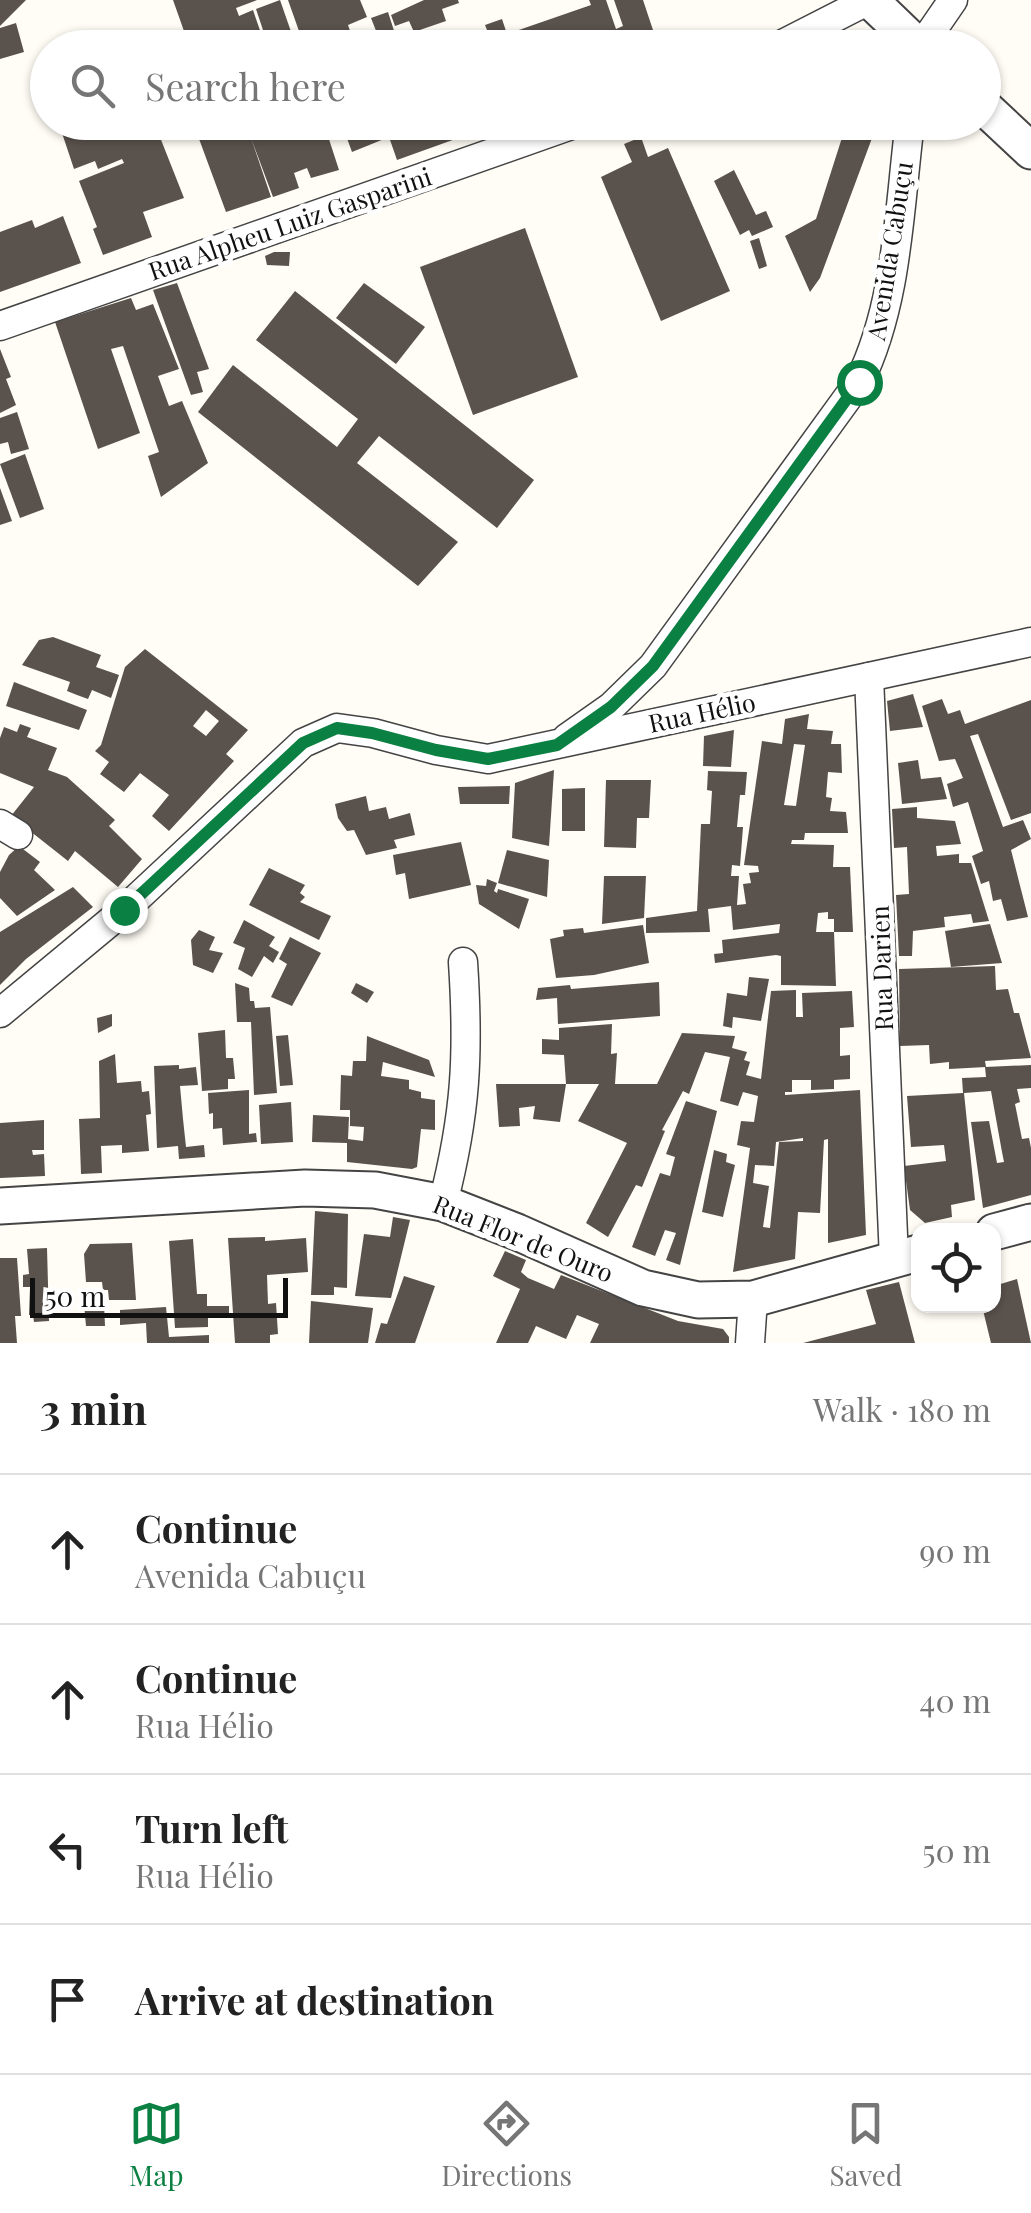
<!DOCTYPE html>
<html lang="en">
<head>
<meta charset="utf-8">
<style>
  :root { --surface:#fff; --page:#f6f6f6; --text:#222; --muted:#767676; --line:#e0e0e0; --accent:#0b8043 }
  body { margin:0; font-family:"Playfair Display",serif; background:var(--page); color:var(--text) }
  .controls { position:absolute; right:30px; bottom:30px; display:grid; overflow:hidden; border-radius:20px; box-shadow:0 2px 8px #0004 }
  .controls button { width:90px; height:90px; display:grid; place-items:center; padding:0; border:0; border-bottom:2px solid var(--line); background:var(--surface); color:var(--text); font:50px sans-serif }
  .scale { position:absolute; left:30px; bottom:25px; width:258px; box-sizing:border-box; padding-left:10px; border:5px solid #111; border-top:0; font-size:28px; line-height:35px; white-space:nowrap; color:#111; -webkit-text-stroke:8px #fff; paint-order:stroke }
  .stop { position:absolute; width:30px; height:30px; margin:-22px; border:8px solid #0b8043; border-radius:50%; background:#fff }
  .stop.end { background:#0b8043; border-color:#fff; box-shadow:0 2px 10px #0008 }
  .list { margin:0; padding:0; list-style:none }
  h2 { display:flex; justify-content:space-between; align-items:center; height:130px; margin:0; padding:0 40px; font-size:42px }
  h2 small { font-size:32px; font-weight:400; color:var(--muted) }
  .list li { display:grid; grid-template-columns:65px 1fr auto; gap:30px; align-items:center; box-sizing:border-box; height:150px; padding:0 40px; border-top:2px solid var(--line) }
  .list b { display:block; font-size:38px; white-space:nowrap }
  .list p { margin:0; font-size:32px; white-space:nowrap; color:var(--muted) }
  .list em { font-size:32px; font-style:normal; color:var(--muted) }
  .icon { flex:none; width:55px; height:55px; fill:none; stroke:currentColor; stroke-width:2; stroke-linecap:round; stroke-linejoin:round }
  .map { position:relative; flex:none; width:1031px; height:1343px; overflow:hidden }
  .search { position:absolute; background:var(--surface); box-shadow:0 2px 8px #0004; left:30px; right:30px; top:30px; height:110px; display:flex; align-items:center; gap:25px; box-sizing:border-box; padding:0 35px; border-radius:55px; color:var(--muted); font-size:38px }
  .sheet { height:730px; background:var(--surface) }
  nav { display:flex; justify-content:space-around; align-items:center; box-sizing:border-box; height:140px; border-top:2px solid var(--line); background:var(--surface); font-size:28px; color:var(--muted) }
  nav a { display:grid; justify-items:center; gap:5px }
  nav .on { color:var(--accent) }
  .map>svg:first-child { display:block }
  .building { fill:#5a524d; fill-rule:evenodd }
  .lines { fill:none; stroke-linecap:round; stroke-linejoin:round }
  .minor-casing { stroke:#444; stroke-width:31 }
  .tertiary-casing { stroke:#444; stroke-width:39 }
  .minor { stroke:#fff; stroke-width:28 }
  .tertiary { stroke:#fff; stroke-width:35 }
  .route { stroke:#0b8043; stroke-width:12 }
  .labels { text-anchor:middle; stroke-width:10; stroke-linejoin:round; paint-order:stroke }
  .street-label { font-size:25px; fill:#111; stroke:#fff }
</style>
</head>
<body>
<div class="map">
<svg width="1031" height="1343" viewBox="0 0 1031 1343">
  <rect width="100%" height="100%" fill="#fffdf5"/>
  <!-- building -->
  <g class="building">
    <path d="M0,0H26L0,26Z"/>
    <path d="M173,0H257L236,8L239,16L253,10L266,48H190Z"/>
    <path d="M280,0L296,46L291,48H269L256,9Z"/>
    <path d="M288,0H360L367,17L348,25L356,48H305Z"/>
    <path d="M424,0H458L459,3L442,9L446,21L414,32L409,21L395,26L391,15Z"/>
    <path d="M589,0H606L616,29L623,26L614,0H643L659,48H472L491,40L485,25L502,19L507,34L591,5Z"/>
    <path d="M388,12L397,40L382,46L371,18Z"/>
    <path d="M16,23L24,52L0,59V28Z"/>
    <path d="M82,122H154L184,198L143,212L152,237L103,255L93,229L97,227L79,181L124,163L122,159L98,169L95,161L74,169L61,130Z"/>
    <path d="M208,122H301L307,137L326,130L339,170L311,178L307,168L294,173L299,188L273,197L251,138L271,197L226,212L195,128Z"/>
    <path d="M341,122H484L486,128L397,160L389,137L352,152Z"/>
    <path d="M847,122H878L820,278L810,292L785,236L816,219Z"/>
    <path d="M641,137L648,157L668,148L730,291L661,321L601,177L632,162L624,144Z"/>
    <path d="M734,170L756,215L766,211L773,227L752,236L749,230L740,235L714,181Z"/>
    <path d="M63,216L81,263L0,292V232L32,220L35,228Z"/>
    <path d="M525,228L578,377L473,415L420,267Z"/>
    <path d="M759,238L767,266L759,269L750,241Z"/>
    <path d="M274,252H290L289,266L267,265L265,256Z"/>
    <path d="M177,283L209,369L197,372L203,392L191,395L153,290Z"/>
    <path d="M364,283L425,327L396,364L336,318Z"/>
    <path d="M295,291L534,480L497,528L379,436L357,463L458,542L418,586L198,412L233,365L337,447L358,419L256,340Z"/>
    <path d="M131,298L136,310L153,304L179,369L158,376L169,406L182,401L208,463L161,497L148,456L159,452L123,346L111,349L140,433L98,449L55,322Z"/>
    <path d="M0,349L11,377L6,379L16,405L0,413Z"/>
    <path d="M17,412L29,449L11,454L8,442L0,444V418Z"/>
    <path d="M25,454L44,509L20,518L0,464Z"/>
    <path d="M0,488L12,521L0,525Z"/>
    <path d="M53,637L101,655L96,667L119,675L111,698L92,690L88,699L77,695L67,691L70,682L22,665L39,640Z"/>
    <path d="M145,649L248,730L226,754L234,761L169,831L152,816L169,795L140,773L124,792L100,774L109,762L95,751L101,745L125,667ZM206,710L219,721L206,736L193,726Z"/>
    <path d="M14,682L87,710L79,730L6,706Z"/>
    <path d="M913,694L923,727L890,731L887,701Z"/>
    <path d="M942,699L948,714L960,710L965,724L1031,700V813L1011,820L978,734L970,736L1003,827L1023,820L1031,839L1011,850L1028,917L1007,921L1001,899L993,901L989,881L981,884L972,856L983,851L968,802L953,807L947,784L963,778L955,759L939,761L922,706Z"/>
    <path d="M809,714L807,729L833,731L831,744H841L842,773L828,772L826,797L832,798L830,811L846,812L848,833H805L804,840H792L791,844L834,845L833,867H850L853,932H834L836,986L781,985V956L776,955L715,963L714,954L723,953L722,940L779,933L780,924L733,930L731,906L708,909L710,932L646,933V918L697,911L701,824H710L712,791L707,790L708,771L747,772L745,795H740L737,827H743L740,866L732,865L731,876H739L737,905L746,904L743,884L751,883L749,873L759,872L758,866L744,865L762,741L782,744L785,719ZM794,744L805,745L796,806L784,805ZM828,912V919H834V932H816L818,913Z"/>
    <path d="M20,724L31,728L27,737L57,748L48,770L67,777L115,820L109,826L142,859L118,887L75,851L68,861L11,816L34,787L0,773V738L4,727L17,732Z"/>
    <path d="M734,730L731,767L703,766L704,736Z"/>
    <path d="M918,760L921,779L941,777L947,799L902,804L898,763Z"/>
    <path d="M554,770L549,846L512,838L515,783Z"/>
    <path d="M606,780H651L649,818H637L636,848L604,847Z"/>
    <path d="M510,786L509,804H460L458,787Z"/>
    <path d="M585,788V831H562V789Z"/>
    <path d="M366,796L369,811L386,807L389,819L410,813L415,835L394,840L397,848L366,855L354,830L347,831L338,818L335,804Z"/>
    <path d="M917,807V818L955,821L961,844L936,846L937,856L959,854V863H971L989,921L973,923L971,914L944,917L945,927L913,931L912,956H899L896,895L909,894L907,847L894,848L892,809Z"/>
    <path d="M461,842L471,885L409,899L405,873L396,875L393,855Z"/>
    <path d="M19,846L40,862L34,870L55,890L17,916L0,898V872L9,855Z"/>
    <path d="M507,850L549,860L547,897L498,883Z"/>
    <path d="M269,868L305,885L300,893L305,897L300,902L331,916L319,940L249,905Z"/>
    <path d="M604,876H646L644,918L602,924Z"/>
    <path d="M487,879L497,883L494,891L497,893L498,889L529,899L519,929L479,904L476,885L486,886Z"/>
    <path d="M73,887L93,907L26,959L0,985V932Z"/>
    <path d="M244,920L275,937L269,946L279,952L273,963L264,956L252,977L238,969L245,948L233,943Z"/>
    <path d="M990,924L1002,963L951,967L945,931Z"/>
    <path d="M643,925L649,963L594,975L556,978L550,939L564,936L563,930L583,928L584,933Z"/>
    <path d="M199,930L215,937L209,950L223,953L213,973L193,965L191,940Z"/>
    <path d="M290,937L321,953L292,1006L271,997L287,964L279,959Z"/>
    <path d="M995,966L996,990L1008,989L1014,1013H1019L1031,1058L985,1061L986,1067L949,1069V1062L930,1064L929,1045L900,1046L899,969Z"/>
    <path d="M749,977L769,979L761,1021L733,1017L732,1028L723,1026L727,993L747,996Z"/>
    <path d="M659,982L660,1016L558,1024L557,998L536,1000L538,988L570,985L571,989Z"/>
    <path d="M235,983L249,988L250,1001H254L255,1008L270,1007L277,1093L254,1095L251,1022H237Z"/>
    <path d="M356,983L374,992L367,1003L351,993Z"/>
    <path d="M796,990V1017H803L802,993L852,991L854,1027L840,1028V1056L850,1055V1079L834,1080V1089L811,1090V1080H792V1092H785V1095L860,1090L866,1235L828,1243V1139L824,1140L820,1213L798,1212L795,1259L733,1272L750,1148L737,1145L741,1121L754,1122L758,1096L743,1092L738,1106L720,1101L730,1057L705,1052L689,1094L683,1091L662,1130L665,1131L642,1187L636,1185L608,1237L586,1223L627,1143L578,1121L599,1084H566L560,1122L533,1119L535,1106L519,1108L520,1126L499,1127L496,1084H566L564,1055L542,1054V1039L559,1040V1028L612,1024L611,1054L617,1053L615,1084H657L682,1033L735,1036L732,1048L747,1052L744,1060L750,1062L746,1075L761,1079L771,991ZM803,1138V1141L779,1142L770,1228L763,1227L769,1186L753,1183L755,1165L774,1166L776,1142Z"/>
    <path d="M112,1014V1026L98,1033L97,1018Z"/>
    <path d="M225,1030L226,1058H233L235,1079H228V1089L202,1091L198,1033Z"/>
    <path d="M288,1035L293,1085L280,1086L276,1036Z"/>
    <path d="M367,1036L429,1060L435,1077L383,1062L381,1076L409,1080V1089L421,1092V1098L435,1100V1130L421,1129L417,1167L412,1169L347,1162V1143L312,1142L313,1115L349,1117L348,1139L363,1141L364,1127L350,1126V1110H340L341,1075L352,1076L353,1061H366Z"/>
    <path d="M115,1054L117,1083L141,1081L142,1092L149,1091L151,1114L146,1115L149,1151L122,1153V1145L101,1146L102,1173L81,1174L79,1119L100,1118L99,1061Z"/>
    <path d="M179,1065V1069L196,1067L198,1085L180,1086L183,1119L186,1147L204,1145L205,1157L179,1159L178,1146L157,1148L154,1066Z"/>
    <path d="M1031,1065V1088L1017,1089L1020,1102L1015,1104L1022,1139L1029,1138L1031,1148V1195L983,1208L971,1122L989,1121L997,1163L1004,1162L1002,1152L991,1091L964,1093L975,1200L951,1205L952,1217L925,1223L910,1210L904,1166L946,1161L944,1145L911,1147L907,1096L963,1093L962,1078L986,1077L985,1067Z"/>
    <path d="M249,1090V1134L256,1133L257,1142L223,1145L222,1128L213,1129V1113L209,1114L208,1093Z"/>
    <path d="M686,1101L717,1111L680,1265L666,1260L676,1233L665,1230L655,1256L632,1247L660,1173L670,1176L675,1157L666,1154Z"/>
    <path d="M291,1102L293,1142L261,1144L259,1105Z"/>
    <path d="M44,1120V1150H32L33,1155L44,1154L45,1176L0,1178V1123Z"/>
    <path d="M714,1150L727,1154L726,1162L735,1165L723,1217L702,1212Z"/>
    <path d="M315,1211L348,1214L347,1288L334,1287V1295H311Z"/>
    <path d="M393,1217L410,1220L391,1298L355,1296L364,1234L390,1237Z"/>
    <path d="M265,1237V1241L306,1238L308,1272L267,1275L268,1304L276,1303L278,1334L270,1335V1343H235L228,1238Z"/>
    <path d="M193,1239L197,1294H207V1306H229V1314L208,1315V1327L175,1328L169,1241Z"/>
    <path d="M132,1243L136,1300H109L108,1290H103L102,1282H86L84,1254L90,1244Z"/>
    <path d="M47,1248L49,1321L34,1322L33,1315H29L30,1287H23V1275L29,1274L27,1249Z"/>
    <path d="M505,1251L526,1260L521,1272L528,1278L554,1289L561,1275L678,1321L723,1329L729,1337V1343H590L599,1324L577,1315L566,1339L536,1326L528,1343H496L520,1289L493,1276Z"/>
    <path d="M0,1258H17L21,1316H15L17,1343H0Z"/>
    <path d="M404,1276L435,1286L415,1343H375L381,1323L387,1324Z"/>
    <path d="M1017,1279L1031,1343H991L982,1306H994V1286Z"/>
    <path d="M899,1282L915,1343H803L876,1324L866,1290Z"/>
    <path d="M311,1301L373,1308L368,1343H309Z"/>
    <path d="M104,1303L105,1326H86L84,1304Z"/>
    <path d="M166,1307L169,1337L209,1335V1343H147L146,1323L120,1325V1310Z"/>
  </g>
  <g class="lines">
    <!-- minor casing -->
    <g class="minor-casing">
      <g id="minor">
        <path d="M775,48L869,0"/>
        <path d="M920,48L953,0"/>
        <path d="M0,326L580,122"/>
        <path d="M869,677L894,1259"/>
        <path d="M567,738L611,707L653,666L859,382C898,303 899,209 910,122"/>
        <path d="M0,824L18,835"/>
        <path d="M0,1013L123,911L303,743L337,728L373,733L436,750L488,759L1031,642"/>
        <path d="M443,1203C466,1114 469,1054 463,962"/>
        <path d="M750,1343L753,1299"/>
      </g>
    </g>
    <!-- tertiary casing -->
    <g class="tertiary-casing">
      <g id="tertiary">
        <path d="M870,0L920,48"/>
        <path d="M984,107L1031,151"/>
        <path d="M0,1206L305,1188L375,1190L443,1203L517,1232L643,1288L698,1300L753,1299L918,1253"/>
        <path d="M994,1232L1031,1222"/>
      </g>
    </g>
    <!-- minor -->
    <use href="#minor" class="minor"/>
    <!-- tertiary -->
    <use href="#tertiary" class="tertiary"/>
  </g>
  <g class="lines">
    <!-- route -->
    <path class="route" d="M124,910L303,743L337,728L372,733L436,750L488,759L557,745L611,707L653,666L859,382"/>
  </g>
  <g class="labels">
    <!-- street labels -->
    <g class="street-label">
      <text transform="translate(290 224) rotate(-19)" y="9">Rua Alpheu Luiz Gasparini</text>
      <text transform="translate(890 251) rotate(-81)" y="9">Avenida Cabuçu</text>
      <text transform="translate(702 713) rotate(-12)" y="9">Rua Hélio</text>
      <text transform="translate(882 968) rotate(-92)" y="9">Rua Darien</text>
      <text transform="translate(523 1239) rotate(22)" y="9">Rua Flor de Ouro</text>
    </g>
  </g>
</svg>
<div class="controls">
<button><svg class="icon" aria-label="locate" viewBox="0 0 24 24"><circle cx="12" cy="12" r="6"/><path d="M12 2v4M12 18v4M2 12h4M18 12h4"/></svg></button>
</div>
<div class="scale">50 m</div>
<div class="stop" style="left:859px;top:382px"></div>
<div class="stop end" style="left:124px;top:910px"></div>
<div class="search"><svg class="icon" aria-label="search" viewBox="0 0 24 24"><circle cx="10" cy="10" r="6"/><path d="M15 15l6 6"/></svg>Search here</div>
</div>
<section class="sheet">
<h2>3 min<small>Walk · 180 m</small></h2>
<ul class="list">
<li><svg class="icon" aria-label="ahead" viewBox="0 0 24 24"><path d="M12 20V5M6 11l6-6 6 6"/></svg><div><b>Continue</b><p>Avenida Cabuçu</p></div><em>90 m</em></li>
<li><svg class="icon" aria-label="ahead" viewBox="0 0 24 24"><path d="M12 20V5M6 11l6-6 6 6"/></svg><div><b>Continue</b><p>Rua Hélio</p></div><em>40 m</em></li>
<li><svg class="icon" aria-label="left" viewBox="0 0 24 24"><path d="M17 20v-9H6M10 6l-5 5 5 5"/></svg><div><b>Turn left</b><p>Rua Hélio</p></div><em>50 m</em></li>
<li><svg class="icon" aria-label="arrive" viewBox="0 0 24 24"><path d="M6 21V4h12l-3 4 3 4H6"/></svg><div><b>Arrive at destination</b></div></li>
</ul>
</section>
<nav>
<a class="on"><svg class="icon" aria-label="map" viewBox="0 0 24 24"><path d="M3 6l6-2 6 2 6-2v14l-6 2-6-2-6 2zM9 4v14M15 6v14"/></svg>Map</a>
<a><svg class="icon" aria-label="directions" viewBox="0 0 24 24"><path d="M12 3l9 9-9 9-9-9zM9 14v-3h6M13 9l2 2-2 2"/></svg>Directions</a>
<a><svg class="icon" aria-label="saved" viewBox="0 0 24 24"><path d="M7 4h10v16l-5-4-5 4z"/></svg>Saved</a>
</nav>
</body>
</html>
